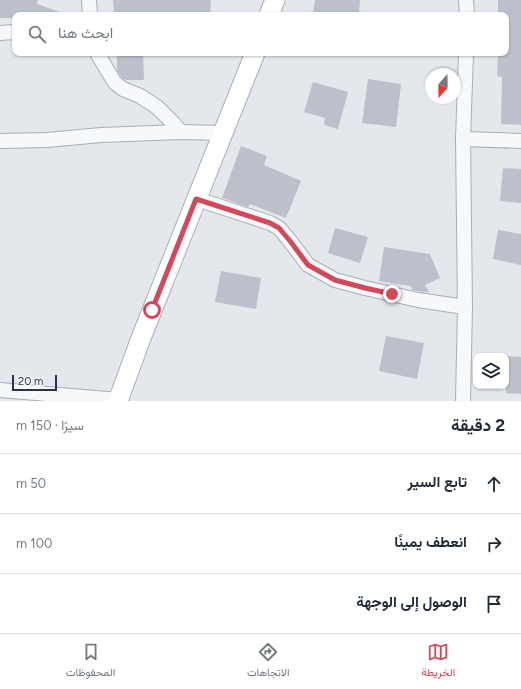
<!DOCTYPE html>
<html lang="ar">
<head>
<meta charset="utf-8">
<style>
  :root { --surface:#fff; --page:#f2f2f3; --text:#1f2937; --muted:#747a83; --line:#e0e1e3; --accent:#d1495b }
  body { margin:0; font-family:Figtree,Vazirmatn,sans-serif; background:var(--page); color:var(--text); direction:rtl }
  .controls { position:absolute; right:12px; bottom:12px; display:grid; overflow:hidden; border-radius:8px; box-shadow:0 1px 3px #0004 }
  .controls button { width:36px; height:36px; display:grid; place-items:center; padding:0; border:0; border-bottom:1px solid var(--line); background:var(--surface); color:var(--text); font:20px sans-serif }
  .compass { position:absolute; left:425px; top:68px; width:36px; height:36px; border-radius:50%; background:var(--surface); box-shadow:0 1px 3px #0004; rotate:200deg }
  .scale { position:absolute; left:12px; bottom:10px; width:45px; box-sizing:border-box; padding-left:4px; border:2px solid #2b3445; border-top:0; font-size:11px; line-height:14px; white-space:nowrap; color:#2b3445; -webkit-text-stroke:3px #f4f6f9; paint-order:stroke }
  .stop { position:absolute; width:12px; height:12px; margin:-9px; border:3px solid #d1495b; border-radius:50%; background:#fff }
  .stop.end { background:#d1495b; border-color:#fff; box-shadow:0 1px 4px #0008 }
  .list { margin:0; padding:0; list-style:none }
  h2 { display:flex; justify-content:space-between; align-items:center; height:52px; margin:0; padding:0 16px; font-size:17px }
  h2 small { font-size:13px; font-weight:400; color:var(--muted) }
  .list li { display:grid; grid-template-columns:26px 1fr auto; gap:12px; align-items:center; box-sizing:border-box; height:60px; padding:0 16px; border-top:1px solid var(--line) }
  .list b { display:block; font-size:15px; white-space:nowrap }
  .list em { font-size:13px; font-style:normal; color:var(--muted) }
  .icon { flex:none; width:22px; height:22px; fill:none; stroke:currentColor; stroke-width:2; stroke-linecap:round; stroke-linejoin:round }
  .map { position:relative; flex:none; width:521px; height:401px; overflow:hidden; direction:ltr }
  .search { position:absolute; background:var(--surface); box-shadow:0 1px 3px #0004; left:12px; right:12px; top:12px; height:44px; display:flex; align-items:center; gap:10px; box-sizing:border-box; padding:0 14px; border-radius:8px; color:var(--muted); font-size:15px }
  .sheet { height:232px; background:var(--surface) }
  nav { display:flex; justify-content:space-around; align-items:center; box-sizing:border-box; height:56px; border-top:1px solid var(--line); background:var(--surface); font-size:11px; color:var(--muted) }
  nav a { display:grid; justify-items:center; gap:2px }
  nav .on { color:var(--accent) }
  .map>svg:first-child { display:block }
  .building { fill:#bbc0ca }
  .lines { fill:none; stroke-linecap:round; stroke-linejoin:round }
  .street-casing { stroke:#a9aeb7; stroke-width:16 }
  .secondary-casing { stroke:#a9aeb7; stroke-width:21 }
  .street { stroke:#f7f8fa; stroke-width:14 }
  .secondary { stroke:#fff; stroke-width:19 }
  .route { stroke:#d1495b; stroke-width:5 }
</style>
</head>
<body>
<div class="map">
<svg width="521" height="401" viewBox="0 0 521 401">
  <rect width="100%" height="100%" fill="#e4e7ec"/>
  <!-- building -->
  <g class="building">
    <path d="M0,0H38L37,4L63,13L62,15H15V18H0Z"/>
    <path d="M113,0H211L210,15H114Z"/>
    <path d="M315,0H360L359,15L313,14Z"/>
    <path d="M498,0H521V125L501,124L502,77L497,76L498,53H506V15H498Z"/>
    <path d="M117,53H143L144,80H126L121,77L117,70Z"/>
    <path d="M368,79L401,84L396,127L362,123Z"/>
    <path d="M313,82L348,92L338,129L324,125L325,118L304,112Z"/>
    <path d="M241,146L267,156L264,165L301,181L286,218L250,204L248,207L222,198Z"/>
    <path d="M503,168L521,169V203L500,201Z"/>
    <path d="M335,228L368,237L360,263L328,253Z"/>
    <path d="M498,230L521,234V265L493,259Z"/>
    <path d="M384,247L430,254L440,278L425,285L429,292H425L412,290L411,286L379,281Z"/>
    <path d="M221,271L261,278L256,309L215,302Z"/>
    <path d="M386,336L424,343L417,379L379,371Z"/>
    <path d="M506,356L521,357V394L506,393Z"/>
  </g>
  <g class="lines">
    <!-- street casing -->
    <g class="street-casing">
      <g id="street">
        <path d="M89,0L90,15"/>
        <path d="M466,0L467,15"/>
        <path d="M0,33L15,32"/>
        <path d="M97,53L115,83L123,89L140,96L157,107L173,123L181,132"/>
        <path d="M463,139L521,141"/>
        <path d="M0,141L47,140L101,135L181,132L223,133"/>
        <path d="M197,199L270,223L279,228L290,241L308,265L335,280L365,288L418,300L465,307"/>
        <path d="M0,390L119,400"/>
        <path d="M463,401L465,307L463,139L466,53"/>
      </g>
    </g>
    <!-- secondary casing -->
    <g class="secondary-casing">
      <g id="secondary">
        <path d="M269,15L275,0"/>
        <path d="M118,401L141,338L255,53"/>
      </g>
    </g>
    <!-- street -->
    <use href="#street" class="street"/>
    <!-- secondary -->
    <use href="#secondary" class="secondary"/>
  </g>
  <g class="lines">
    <!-- route -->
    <path class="route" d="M152,310L196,199L270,223L279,228L290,241L308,265L335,280L365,288L392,294"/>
  </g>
</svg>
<div class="controls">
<button><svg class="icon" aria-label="layers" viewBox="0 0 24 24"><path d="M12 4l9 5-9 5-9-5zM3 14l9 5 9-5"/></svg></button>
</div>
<svg class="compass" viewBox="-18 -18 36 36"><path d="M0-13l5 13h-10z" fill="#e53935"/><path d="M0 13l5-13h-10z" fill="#747a83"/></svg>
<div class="scale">20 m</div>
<div class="stop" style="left:152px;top:310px"></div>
<div class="stop end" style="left:392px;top:294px"></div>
<div class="search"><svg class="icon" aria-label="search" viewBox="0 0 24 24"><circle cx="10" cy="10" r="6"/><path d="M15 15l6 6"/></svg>ابحث هنا</div>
</div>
<section class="sheet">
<h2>2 دقيقة<small>سيرًا · 150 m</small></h2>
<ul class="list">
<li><svg class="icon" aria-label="ahead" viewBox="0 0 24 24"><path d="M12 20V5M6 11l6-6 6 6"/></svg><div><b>تابع السير</b></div><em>50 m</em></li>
<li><svg class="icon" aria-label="right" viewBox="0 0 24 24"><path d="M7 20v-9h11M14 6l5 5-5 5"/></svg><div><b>انعطف يمينًا</b></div><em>100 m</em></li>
<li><svg class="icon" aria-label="arrive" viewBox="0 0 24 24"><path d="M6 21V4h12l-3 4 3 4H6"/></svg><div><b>الوصول إلى الوجهة</b></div></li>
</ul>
</section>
<nav>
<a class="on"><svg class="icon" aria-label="map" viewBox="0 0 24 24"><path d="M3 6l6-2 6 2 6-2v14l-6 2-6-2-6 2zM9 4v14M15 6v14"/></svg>الخريطة</a>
<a><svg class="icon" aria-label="directions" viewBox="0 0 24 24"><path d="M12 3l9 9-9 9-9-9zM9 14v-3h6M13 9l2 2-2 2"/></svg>الاتجاهات</a>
<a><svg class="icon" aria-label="saved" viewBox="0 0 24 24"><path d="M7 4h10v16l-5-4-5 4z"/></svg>المحفوظات</a>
</nav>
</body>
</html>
